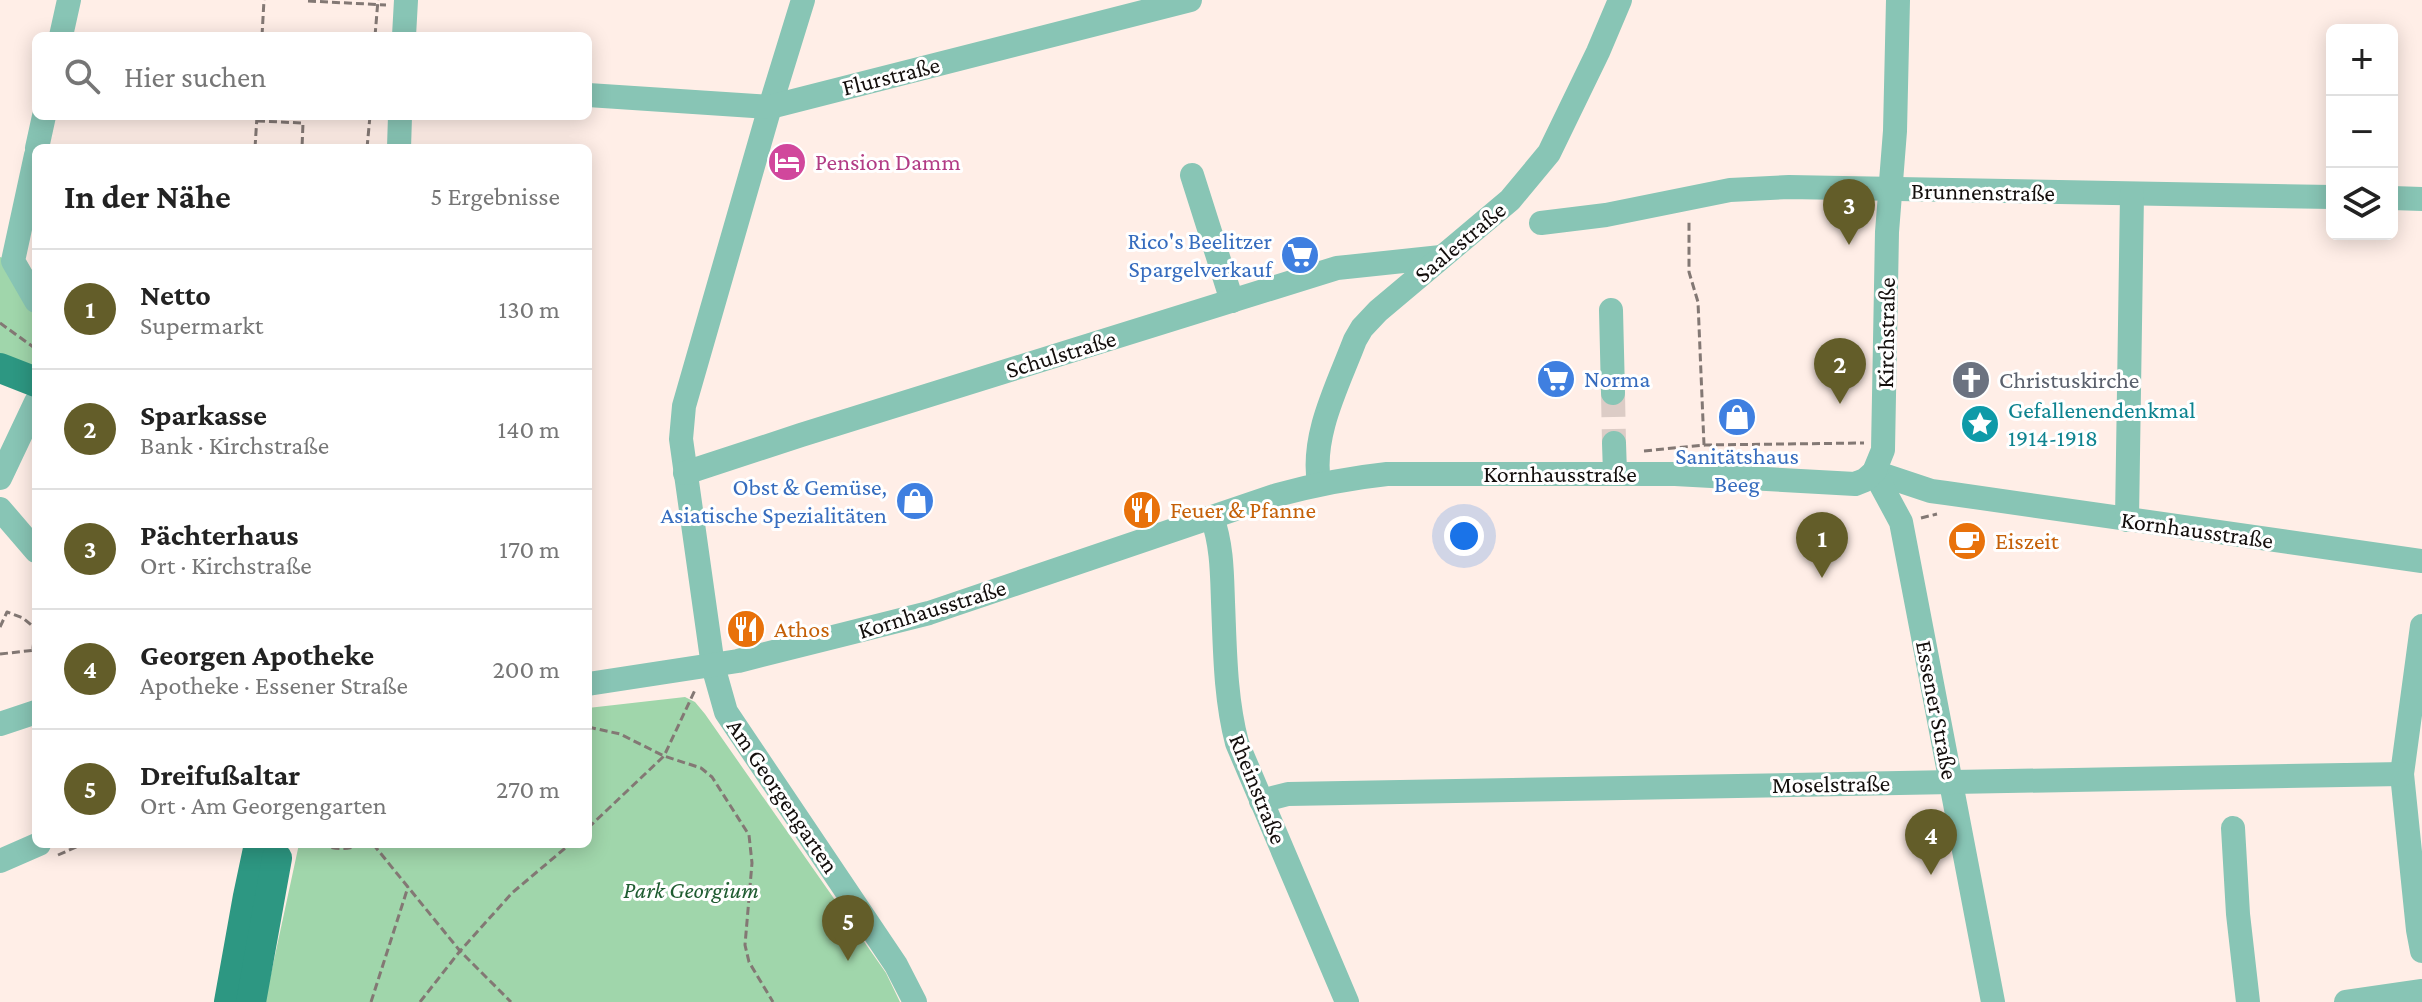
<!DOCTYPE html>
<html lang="de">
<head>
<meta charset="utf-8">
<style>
  :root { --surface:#fff; --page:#f2f2f2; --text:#222; --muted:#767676; --line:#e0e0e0; --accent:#635d29 }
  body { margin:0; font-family:"Crimson Pro",serif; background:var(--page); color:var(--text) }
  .controls { position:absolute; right:24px; top:24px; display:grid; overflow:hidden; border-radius:12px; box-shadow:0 4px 20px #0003 }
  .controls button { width:72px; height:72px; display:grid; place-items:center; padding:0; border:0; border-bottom:2px solid var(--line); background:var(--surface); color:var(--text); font:40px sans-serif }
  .you { position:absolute; left:1464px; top:536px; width:28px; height:28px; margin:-20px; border:6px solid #fff; border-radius:50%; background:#1a73e8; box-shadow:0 0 0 12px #1a73e833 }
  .badge { display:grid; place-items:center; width:52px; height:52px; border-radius:50%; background:var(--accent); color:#fff; font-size:26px; font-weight:700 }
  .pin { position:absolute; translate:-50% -66px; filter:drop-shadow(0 2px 4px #0008) }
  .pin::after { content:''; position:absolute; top:42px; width:28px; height:24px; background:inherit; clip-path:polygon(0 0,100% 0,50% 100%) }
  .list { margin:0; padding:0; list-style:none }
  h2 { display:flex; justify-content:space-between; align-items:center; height:104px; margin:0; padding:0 32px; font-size:34px }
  h2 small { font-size:26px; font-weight:400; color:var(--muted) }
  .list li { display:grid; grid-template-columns:52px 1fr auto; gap:24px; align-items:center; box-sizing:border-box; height:120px; padding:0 32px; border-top:2px solid var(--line) }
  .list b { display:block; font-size:30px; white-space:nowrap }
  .list p { margin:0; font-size:26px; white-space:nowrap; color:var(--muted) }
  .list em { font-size:26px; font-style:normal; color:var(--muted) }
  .icon { flex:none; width:44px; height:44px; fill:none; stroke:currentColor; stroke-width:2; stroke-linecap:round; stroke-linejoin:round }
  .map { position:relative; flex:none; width:2422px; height:1002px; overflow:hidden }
  .search { position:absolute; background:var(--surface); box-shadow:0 4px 20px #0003; left:32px; top:32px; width:560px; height:88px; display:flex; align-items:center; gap:20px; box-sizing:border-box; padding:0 28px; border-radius:12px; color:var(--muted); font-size:30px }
  .panel { position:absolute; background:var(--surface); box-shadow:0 4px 20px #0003; left:32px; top:144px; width:560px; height:704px; border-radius:12px }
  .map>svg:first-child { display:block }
  .green { fill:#a0d6ab }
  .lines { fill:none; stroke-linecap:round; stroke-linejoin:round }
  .minor-tunnel { stroke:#dcccc6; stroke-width:24; stroke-dasharray:24 12; stroke-linecap:butt }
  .path { stroke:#837874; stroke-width:3; stroke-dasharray:8 4; stroke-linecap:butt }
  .minor { stroke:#88c5b5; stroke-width:24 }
  .major { stroke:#2d9782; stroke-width:30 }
  .labels { text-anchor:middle; stroke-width:6; stroke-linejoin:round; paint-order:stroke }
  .street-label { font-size:24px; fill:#130e0c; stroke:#fff }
  .hotel-label { font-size:24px; fill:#b23c85; stroke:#fff; text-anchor:start }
  .shop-label { font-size:24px; fill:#366cbe; stroke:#fff; text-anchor:end }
  .worship-label { font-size:24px; fill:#5b616d; stroke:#fff; text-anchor:start }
  .culture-label { font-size:24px; fill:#0d838f; stroke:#fff; text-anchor:start }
  .food-label { font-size:24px; fill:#c56008; stroke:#fff; text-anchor:start }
  .park-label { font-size:24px; font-style:italic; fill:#1f5c31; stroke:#fff }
</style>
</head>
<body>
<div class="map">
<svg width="2422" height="1002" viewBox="0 0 2422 1002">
  <rect width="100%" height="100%" fill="#ffeee7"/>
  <!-- green -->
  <g class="green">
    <path d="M0,257L13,261L36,301V369L0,363Z"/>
    <path d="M685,697L695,702L705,714L886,973L900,1002H266V997L299,844H588V708Z"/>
  </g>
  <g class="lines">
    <!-- minor-tunnel -->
    <path class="minor-tunnel" d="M1613,393L1614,443"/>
    <!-- path -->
    <g class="path">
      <path d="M308,1L386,5"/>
      <path d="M262,36L264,0"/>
      <path d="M375,36L378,0"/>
      <path d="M257,121L303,123L302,148"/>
      <path d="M255,148L257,116"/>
      <path d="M367,148L370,116"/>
      <path d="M0,323L36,349"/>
      <path d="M1704,445L1864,443"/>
      <path d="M1644,451L1704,445L1698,302L1689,272V222"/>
      <path d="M1921,518L1937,514"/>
      <path d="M0,627L7,612L23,618L36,629"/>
      <path d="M33,649L35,629"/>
      <path d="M0,654L36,650"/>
      <path d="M588,727L620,734L664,756L701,768L712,777L749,835L752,863L745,945L749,962L773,1002"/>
      <path d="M588,828L664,756L696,688"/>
      <path d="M320,844C335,850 348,850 363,844"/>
      <path d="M373,844L460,951L511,1002"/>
      <path d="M58,855L83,844"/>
      <path d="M371,1002L408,887"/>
      <path d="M420,1002L460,951L512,893L570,844"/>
    </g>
    <!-- minor -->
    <g class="minor">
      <path d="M803,0L770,107L684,406L681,439L713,666L726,712L896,965L915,1002"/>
      <path d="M61,36L69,0"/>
      <path d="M404,36L406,0"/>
      <path d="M588,95L770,107L1190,0"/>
      <path d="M37,148L44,116"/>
      <path d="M399,148L400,116"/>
      <path d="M36,155L13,261L36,301"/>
      <path d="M1192,175L1232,301"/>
      <path d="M2392,198L2422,199"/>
      <path d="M1541,223L1606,215L1730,190L1789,187L2332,197"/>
      <path d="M1611,310L1613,393"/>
      <path d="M1614,443L1615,473"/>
      <path d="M1874,472L1931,491L1946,493L2422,561"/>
      <path d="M1874,472L1901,522L1993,1002"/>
      <path d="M685,473L801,435L1337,268L1441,257"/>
      <path d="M0,478L36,402"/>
      <path d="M1319,483C1311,435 1338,385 1355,340L1362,328L1378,311L1510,200L1549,153L1598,52L1620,0"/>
      <path d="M0,509L36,551"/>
      <path d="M1212,517C1222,545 1222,573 1223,602C1225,649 1225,697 1237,743L1347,1002"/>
      <path d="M2127,520L2132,194"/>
      <path d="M2422,626L2402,774L2418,930L2422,951"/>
      <path d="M588,684L738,661L929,613L1277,495C1314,485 1349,478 1387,474H1675L1855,484L1865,480L1874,472L1883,450L1887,232L1895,131L1898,0"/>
      <path d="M0,724L36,712"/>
      <path d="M1261,801L1288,794L2402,774"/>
      <path d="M2233,828L2238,914L2248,1002"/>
      <path d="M0,861L39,844"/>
      <path d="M2346,1002L2422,991"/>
    </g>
    <!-- major -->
    <g class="major">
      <path d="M0,368L36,382"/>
      <path d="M229,1002L248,896L259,844"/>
      <path d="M251,1002L277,858"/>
    </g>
  </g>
  <!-- icons -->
  <defs>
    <g id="hotel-disc" transform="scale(2)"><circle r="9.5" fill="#d1479c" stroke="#fff"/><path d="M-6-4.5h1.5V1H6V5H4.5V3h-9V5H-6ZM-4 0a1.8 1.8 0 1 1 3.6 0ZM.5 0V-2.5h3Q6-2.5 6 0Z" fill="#fff"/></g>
    <g id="supermarket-disc" transform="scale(2)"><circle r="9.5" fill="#3f7fe0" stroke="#fff"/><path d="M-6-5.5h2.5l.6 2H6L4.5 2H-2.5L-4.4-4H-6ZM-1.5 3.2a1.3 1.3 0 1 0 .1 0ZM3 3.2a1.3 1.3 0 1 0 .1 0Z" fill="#fff"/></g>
    <g id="church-disc" transform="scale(2)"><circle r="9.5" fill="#6b7280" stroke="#fff"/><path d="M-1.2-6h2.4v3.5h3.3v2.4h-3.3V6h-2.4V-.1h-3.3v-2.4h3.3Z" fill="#fff"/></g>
    <g id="shop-disc" transform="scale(2)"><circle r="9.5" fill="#3f7fe0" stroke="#fff"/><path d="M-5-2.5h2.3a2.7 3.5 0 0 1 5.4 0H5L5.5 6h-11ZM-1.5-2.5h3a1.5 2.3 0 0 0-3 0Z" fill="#fff"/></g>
    <g id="sight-disc" transform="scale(2)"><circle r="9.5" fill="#0f9aa8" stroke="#fff"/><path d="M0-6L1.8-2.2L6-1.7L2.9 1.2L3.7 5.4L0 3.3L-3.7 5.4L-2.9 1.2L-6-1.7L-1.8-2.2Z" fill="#fff"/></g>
    <g id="restaurant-disc" transform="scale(2)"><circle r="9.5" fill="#e8710a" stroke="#fff"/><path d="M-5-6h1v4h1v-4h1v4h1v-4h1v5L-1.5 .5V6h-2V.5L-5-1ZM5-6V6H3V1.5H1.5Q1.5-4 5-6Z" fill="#fff"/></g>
    <g id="cafe-disc" transform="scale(2)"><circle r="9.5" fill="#e8710a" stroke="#fff"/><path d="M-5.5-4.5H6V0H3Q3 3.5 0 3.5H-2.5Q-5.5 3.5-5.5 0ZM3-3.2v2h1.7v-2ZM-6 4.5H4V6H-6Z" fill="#fff"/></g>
  </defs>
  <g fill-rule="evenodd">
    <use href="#hotel-disc" x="787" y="162"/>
    <use href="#supermarket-disc" x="1300" y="255"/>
    <use href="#supermarket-disc" x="1556" y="379"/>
    <use href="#church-disc" x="1971" y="380"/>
    <use href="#shop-disc" x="1737" y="417"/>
    <use href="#sight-disc" x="1980" y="424"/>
    <use href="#shop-disc" x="915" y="501"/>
    <use href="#restaurant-disc" x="1142" y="510"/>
    <use href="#cafe-disc" x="1967" y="541"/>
    <use href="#restaurant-disc" x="746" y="629"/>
  </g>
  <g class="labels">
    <!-- street labels -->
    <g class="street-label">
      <text transform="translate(891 76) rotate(-14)" y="8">Flurstraße</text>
      <text transform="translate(1983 192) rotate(1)" y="8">Brunnenstraße</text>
      <text transform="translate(1460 242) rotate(-40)" y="8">Saalestraße</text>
      <text transform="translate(1886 333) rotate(-89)" y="8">Kirchstraße</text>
      <text transform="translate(1061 354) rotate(-17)" y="8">Schulstraße</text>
      <text x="1560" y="482">Kornhausstraße</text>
      <text transform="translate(2197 530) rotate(8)" y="8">Kornhausstraße</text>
      <text transform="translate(932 609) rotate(-17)" y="8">Kornhausstraße</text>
      <text transform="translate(1937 710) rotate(79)" y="8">Essener Straße</text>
      <text transform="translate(1831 784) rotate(-1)" y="8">Moselstraße</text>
      <text transform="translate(1258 789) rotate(68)" y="8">Rheinstraße</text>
      <text transform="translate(783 796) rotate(56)" y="8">Am Georgengarten</text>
    </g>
    <!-- hotel labels -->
    <g class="hotel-label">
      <text x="815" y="170">Pension Damm</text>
    </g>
    <!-- shop labels -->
    <g class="shop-label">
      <text x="1272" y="249">Rico's Beelitzer<tspan x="1272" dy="28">Spargelverkauf</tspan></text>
      <text x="1584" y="387" text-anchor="start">Norma</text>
      <text x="1737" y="464" text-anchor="middle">Sanitätshaus<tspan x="1737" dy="28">Beeg</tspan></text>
      <text x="887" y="495">Obst &amp; Gemüse,<tspan x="887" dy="28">Asiatische Spezialitäten</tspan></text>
    </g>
    <!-- worship labels -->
    <g class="worship-label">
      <text x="1999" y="388">Christuskirche</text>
    </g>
    <!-- culture labels -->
    <g class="culture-label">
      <text x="2008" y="418">Gefallenendenkmal<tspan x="2008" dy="28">1914-1918</tspan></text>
    </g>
    <!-- food labels -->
    <g class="food-label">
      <text x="1170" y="518">Feuer &amp; Pfanne</text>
      <text x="1995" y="549">Eiszeit</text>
      <text x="774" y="637">Athos</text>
    </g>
    <!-- park labels -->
    <g class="park-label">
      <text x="691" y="898">Park Georgium</text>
    </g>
  </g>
</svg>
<div class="controls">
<button>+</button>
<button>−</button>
<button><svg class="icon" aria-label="layers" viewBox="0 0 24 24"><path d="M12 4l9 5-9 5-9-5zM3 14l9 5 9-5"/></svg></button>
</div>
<div class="you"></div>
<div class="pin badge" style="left:1822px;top:578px">1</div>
<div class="pin badge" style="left:1840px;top:404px">2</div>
<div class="pin badge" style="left:1849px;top:245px">3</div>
<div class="pin badge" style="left:1931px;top:875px">4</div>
<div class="pin badge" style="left:848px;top:961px">5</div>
<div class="search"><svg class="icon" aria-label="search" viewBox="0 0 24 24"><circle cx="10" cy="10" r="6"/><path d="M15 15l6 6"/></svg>Hier suchen</div>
<section class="panel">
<h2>In der Nähe<small>5 Ergebnisse</small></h2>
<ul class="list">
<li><span class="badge">1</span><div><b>Netto</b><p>Supermarkt</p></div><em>130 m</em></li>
<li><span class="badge">2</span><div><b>Sparkasse</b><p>Bank · Kirchstraße</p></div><em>140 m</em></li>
<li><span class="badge">3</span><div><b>Pächterhaus</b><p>Ort · Kirchstraße</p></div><em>170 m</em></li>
<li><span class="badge">4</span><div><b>Georgen Apotheke</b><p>Apotheke · Essener Straße</p></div><em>200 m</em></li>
<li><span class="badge">5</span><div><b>Dreifußaltar</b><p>Ort · Am Georgengarten</p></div><em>270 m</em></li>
</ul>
</section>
</div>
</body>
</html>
